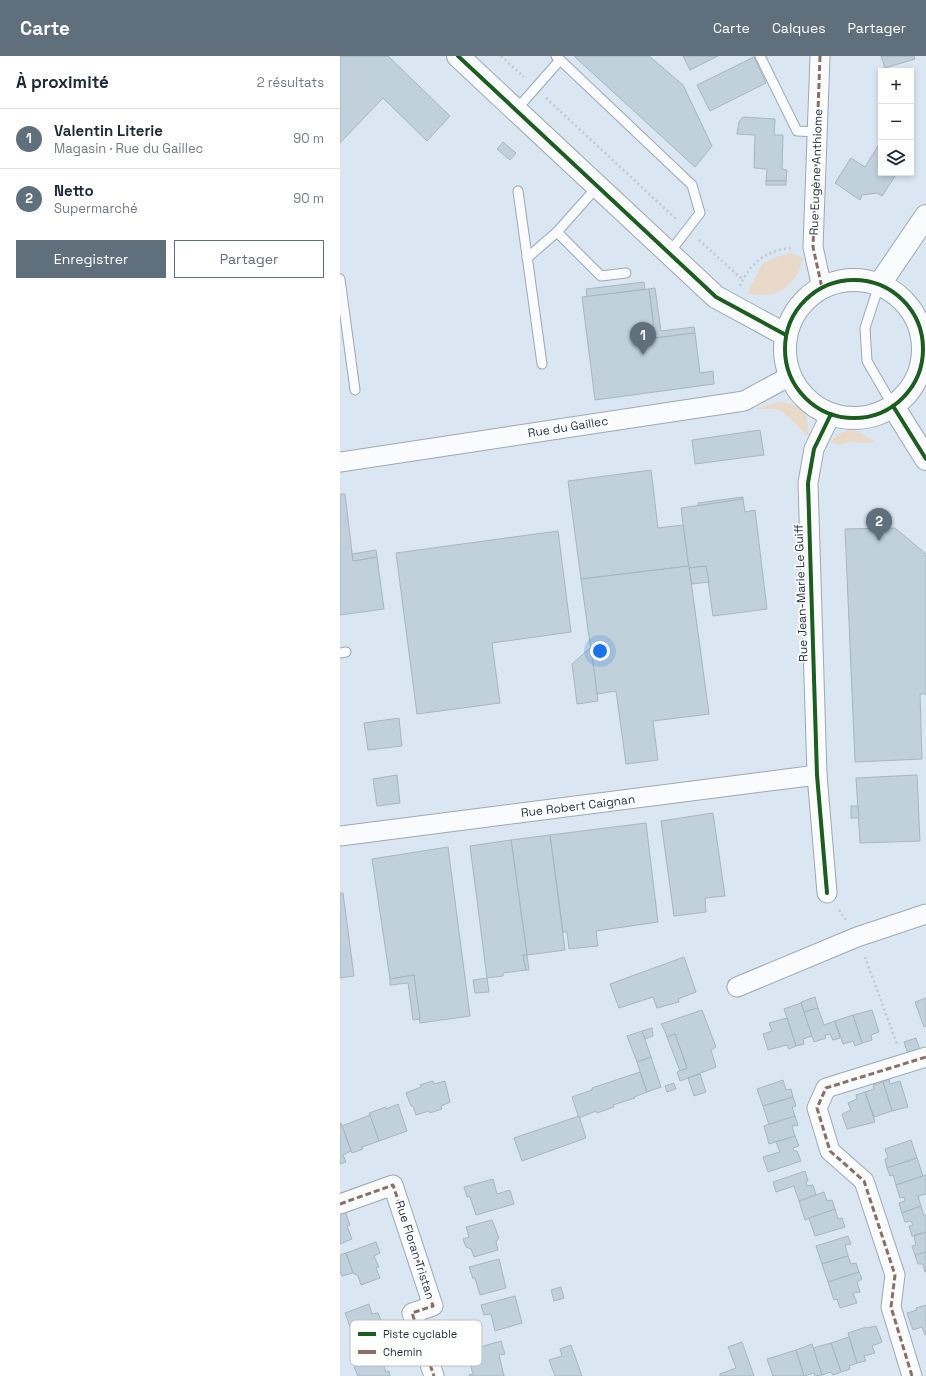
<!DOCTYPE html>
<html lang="fr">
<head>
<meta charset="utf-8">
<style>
  :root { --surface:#fff; --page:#f6f6f7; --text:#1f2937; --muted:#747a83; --line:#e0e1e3; --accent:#606f7c }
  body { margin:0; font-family:"Space Grotesk",sans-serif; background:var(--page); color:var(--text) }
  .controls { position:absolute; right:12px; top:12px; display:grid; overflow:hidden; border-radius:0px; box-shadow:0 2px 6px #0003 }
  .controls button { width:36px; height:36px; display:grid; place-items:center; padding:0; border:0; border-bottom:1px solid var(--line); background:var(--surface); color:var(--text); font:20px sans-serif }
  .you { position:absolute; left:260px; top:595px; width:14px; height:14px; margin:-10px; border:3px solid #fff; border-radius:50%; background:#1a73e8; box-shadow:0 0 0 6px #1a73e833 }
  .badge { display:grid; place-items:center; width:26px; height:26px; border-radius:50%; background:var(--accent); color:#fff; font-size:13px; font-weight:700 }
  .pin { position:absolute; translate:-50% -33px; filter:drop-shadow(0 1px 2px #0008) }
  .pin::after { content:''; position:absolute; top:21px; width:14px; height:12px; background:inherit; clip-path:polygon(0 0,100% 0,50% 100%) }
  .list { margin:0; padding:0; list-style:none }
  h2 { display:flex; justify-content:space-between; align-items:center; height:52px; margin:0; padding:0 16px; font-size:17px }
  h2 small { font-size:13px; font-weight:400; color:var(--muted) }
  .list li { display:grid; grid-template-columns:26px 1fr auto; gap:12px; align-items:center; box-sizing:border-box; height:60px; padding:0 16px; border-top:1px solid var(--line) }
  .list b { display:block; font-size:15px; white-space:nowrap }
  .list p { margin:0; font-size:13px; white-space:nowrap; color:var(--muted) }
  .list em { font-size:13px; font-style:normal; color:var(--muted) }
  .actions { display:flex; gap:8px; padding:12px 16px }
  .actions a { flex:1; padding:9px 0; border:1px solid var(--accent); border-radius:0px; text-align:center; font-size:14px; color:var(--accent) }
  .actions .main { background:var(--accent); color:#fff }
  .icon { flex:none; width:22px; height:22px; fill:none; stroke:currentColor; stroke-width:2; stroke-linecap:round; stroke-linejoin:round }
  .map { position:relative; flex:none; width:586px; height:1320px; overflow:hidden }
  header { display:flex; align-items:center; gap:24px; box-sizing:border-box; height:56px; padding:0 20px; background:var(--accent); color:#fff }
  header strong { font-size:19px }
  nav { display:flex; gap:22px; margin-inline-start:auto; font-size:14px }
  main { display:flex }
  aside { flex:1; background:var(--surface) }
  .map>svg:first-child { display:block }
  .green { fill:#e8d9c9 }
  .building { fill:#c1d1db; stroke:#a6b6bf }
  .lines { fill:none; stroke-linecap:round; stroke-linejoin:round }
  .service-casing { stroke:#9ca9b4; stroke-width:11 }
  .minor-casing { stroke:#9ca9b4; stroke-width:21 }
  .secondary-casing { stroke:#9ca9b4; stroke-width:24 }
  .path { stroke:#c1c7cc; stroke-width:2.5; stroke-dasharray:2 3; stroke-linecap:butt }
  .service { stroke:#f9fbfd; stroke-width:9 }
  .minor { stroke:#f9fbfd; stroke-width:19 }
  .secondary { stroke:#f9fbfd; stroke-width:22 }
  .quiet { stroke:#8d6e63; stroke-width:3; stroke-dasharray:6 3; stroke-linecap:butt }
  .cycleway-casing { stroke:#fff; stroke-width:6 }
  .cycleway { stroke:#1b5e20; stroke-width:4 }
  .labels { text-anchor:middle; stroke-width:3.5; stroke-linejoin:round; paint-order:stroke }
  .street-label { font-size:12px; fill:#1f2f3c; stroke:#fff }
  .key { fill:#fff; stroke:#bcc1c4; stroke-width:1 }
  .key-label { font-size:11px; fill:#1f2f3c }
</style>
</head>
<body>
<header>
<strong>Carte</strong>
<nav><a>Carte</a><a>Calques</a><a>Partager</a></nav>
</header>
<main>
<aside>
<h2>À proximité<small>2 résultats</small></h2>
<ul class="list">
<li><span class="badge">1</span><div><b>Valentin Literie</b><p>Magasin · Rue du Gaillec</p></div><em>90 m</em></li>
<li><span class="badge">2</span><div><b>Netto</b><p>Supermarché</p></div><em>90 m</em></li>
</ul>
<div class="actions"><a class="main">Enregistrer</a><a>Partager</a></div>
</aside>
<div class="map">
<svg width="586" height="1320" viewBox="0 0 586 1320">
  <rect width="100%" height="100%" fill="#dae7f2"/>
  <!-- green -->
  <g class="green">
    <path d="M451,197L463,202C455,232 439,242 409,238L410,231L422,208L436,201Z"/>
    <path d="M438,346C462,348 468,356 469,380C457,372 448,356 434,353C427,352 421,354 415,353Z"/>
    <path d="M508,374L517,375L536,386L530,387L512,386L498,389L491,386L497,379Z"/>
  </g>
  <!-- building -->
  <g class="building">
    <path d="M0,0H48L110,60L87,85L43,42L0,87Z"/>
    <path d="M234,0H309L343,29L372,90L355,111Z"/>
    <path d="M343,0H378L350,14Z"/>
    <path d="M541,0H574L575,3L545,12Z"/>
    <path d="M414,1L426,27L370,55L357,29Z"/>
    <path d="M403,61L435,63L434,79H443L442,113L447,114L446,125H426L427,113L414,112L415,79L397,78L399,66L401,63Z"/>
    <path d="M541,85V117H557L542,140L537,137L522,139L520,144L495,127L511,102L525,111Z"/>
    <path d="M163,86L176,97L170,104L157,93Z"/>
    <rect x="426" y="125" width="20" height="4"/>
    <path d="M304,226L305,233L247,241L246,233Z"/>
    <path d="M315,232L321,275L354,271L355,277L315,282L309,233Z"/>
    <path d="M309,233L315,282L355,277L360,317L373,315L374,328L255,344L242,241Z"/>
    <path d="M420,374L424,399L355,408L352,384Z"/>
    <path d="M311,414L318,472L343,469L349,510L241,523L228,425Z"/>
    <path d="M0,438H5L13,505L37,501L44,553L0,559Z"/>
    <path d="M403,441V443L358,450V447Z"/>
    <path d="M403,443L405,456L415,454L427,553L373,560L366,510L349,512L341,452Z"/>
    <path d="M555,472L586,498V638H580L582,703L515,706L505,473Z"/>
    <path d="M218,475L231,576L152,587L160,647L77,658L56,497Z"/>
    <path d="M36,494L37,501L13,505L12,498Z"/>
    <path d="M349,510L369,658L313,665L318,704L286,708L276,635L257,638L241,523Z"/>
    <path d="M366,510L369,526L352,528L349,512Z"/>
    <path d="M251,591L258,645L237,648L232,608Z"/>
    <path d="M59,662L62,690L28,694L24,667Z"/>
    <path d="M57,719L60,747L37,750L33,723Z"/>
    <path d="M577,719L580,785L520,787L516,722Z"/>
    <path d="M511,750H518L519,762H511Z"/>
    <path d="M373,757L385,840L365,842L366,856L334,860L321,765Z"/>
    <path d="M306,767L318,866L256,875L258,890L229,893L227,876H223L210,779Z"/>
    <path d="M210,779L225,894L187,899L171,784Z"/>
    <path d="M171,784L187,899H183L186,914L163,917V920L147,922L130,790Z"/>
    <path d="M108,791L130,960L80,967L74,919L50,923L32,803Z"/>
    <path d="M0,837H3L14,920L0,922Z"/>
    <path d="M183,899H187L189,914H186Z"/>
    <path d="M344,901L356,936L338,943L339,946L317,952L313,941L279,952L270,928Z"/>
    <path d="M74,919L80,963L73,964L68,927L50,929V923Z"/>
    <path d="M147,922L149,936L135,937L133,924Z"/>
    <path d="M475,941L478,952L464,956L461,946Z"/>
    <path d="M586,942V970L584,971L575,946Z"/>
    <path d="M461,947L472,980L463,983L464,988L456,990L444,953Z"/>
    <path d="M478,952L484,969L495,965L500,982L493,984L490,978L485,979L486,982L474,986L464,956Z"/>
    <path d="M362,954L376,991L371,994L376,1011L340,1025L337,1016L347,1012L335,978L327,981L325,975L321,968Z"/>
    <path d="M532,954L539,976L531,979L532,984L522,987L513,959Z"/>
    <path d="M513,959L522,987L515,990L513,985L503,988L495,965Z"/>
    <path d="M447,962L456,990L449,993L447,989L428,994L423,978L432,975L429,967Z"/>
    <path d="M312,972L313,980L305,983L302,975Z"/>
    <path d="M302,975L311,1001L297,1006L287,980Z"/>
    <path d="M335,978L347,1012L340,1015L327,981Z"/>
    <path d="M576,982L580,994L568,998L564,986Z"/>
    <path d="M311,1001L321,1031L307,1036L297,1006Z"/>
    <path d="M300,1016L307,1036L294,1041L295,1042L273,1049L274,1051L257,1057L256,1055L239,1062L232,1041L252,1034V1032Z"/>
    <path d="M360,1018L366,1036L354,1040L348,1022Z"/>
    <path d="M549,1023L550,1028L560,1025L568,1051L552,1055L543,1026Z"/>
    <path d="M443,1024L446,1034L451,1033L453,1041L423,1050L417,1033Z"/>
    <path d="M93,1025L94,1028L105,1025L110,1046L101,1050L102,1053L90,1057L89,1055L76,1059L73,1050H71L66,1037L81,1031L80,1029Z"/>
    <path d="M543,1026L552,1055L534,1061L525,1036L534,1033L533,1029Z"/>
    <path d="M334,1027L336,1033L327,1036L325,1030Z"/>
    <path d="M525,1036L535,1066L507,1073L502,1058L511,1054L508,1047L517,1043L516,1039Z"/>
    <path d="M453,1041L456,1050L452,1051L455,1060L429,1069L423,1050Z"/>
    <path d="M58,1048L67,1075L39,1085L29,1057L46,1051V1053Z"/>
    <path d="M30,1059L39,1085L22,1091L23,1093L12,1097L2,1070Z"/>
    <path d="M239,1060L246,1082L182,1105L174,1082Z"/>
    <path d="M455,1060L458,1069L452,1070L455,1080L429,1088L424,1070Z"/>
    <path d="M0,1067H1L11,1095L3,1099L6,1106L0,1108Z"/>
    <path d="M455,1080L459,1090L453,1092L454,1095H457L461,1105L428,1116L423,1101L440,1096L436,1086Z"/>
    <path d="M571,1084L577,1102L547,1112L545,1103L548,1102L545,1093Z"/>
    <path d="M577,1102L583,1120L556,1129L553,1119L550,1120L547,1112Z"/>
    <path d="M465,1115L468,1125L466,1126L467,1130L473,1129L476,1139L459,1145L454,1130L436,1136L433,1126Z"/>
    <path d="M586,1119V1138L578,1140L581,1150L562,1157L559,1147L565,1145L564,1141L560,1142L556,1129Z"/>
    <path d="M153,1123L157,1138L170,1134L174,1148L136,1159L130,1141H127L124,1131Z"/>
    <path d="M484,1136L487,1145L492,1144L495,1153L465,1164L459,1145Z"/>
    <path d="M581,1150L584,1160L586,1159V1176L572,1180L569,1170L573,1169L571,1165L565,1166L562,1157Z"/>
    <path d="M495,1153L498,1163L502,1162L505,1171L475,1180L469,1162Z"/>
    <path d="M5,1155L10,1169L7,1170L12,1183L0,1188V1157Z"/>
    <path d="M152,1164L159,1182L156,1186L158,1194L134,1201L131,1193L126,1191L123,1183L129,1181L126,1171Z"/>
    <path d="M586,1176V1196L575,1199L572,1190L576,1189L574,1180Z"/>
    <path d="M508,1180L511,1188L505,1189L508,1200L482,1208L476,1190Z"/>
    <path d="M36,1186L40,1197L34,1200L39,1211L36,1212L40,1222L21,1229L18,1220L13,1217L6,1197Z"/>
    <path d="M586,1196V1216H585L583,1208H578L575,1199Z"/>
    <path d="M6,1197L13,1217L2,1220L0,1215V1199Z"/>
    <path d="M508,1200L511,1208L516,1207L519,1216L488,1226L482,1208Z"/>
    <path d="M159,1203L166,1232L140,1239L135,1222L133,1223L129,1211Z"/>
    <path d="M519,1216L522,1223L517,1226L520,1236L513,1237L517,1247L500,1252L497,1243L494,1244L488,1226Z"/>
    <path d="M221,1231L224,1242L214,1245L211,1234Z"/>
    <path d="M175,1240L182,1267L155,1275L151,1258L144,1259L141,1249Z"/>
    <path d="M29,1248L32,1258L38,1257L43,1269L39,1270L47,1290L22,1298L17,1283L15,1284L5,1257Z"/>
    <path d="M586,1249V1278L585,1279L582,1271L573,1274L567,1257L577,1254L576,1252Z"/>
    <path d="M536,1270L542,1286L532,1290L535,1297L524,1300L526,1305L517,1307L508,1277L526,1271V1272Z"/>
    <path d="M509,1281L517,1307L509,1310L510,1313L501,1316L491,1287Z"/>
    <path d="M161,1285L165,1298L159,1299L164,1320H129V1319L133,1318L130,1307L140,1304L137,1292Z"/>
    <path d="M402,1286L414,1320H380V1318L396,1312L388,1291Z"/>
    <path d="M491,1287L501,1316L493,1319L491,1316L482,1319L473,1292Z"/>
    <path d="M472,1288L482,1319L475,1320L474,1317L464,1320L456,1294Z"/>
    <path d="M231,1289L242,1320H215L209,1304L222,1300L220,1293Z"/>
    <path d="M456,1294L464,1320H433L427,1303Z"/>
    <path d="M41,1302L46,1316L49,1315L50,1320H18L14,1311Z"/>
  </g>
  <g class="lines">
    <!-- service casing -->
    <g class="service-casing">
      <g id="service">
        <path d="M216,0L352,129L360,157L329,197"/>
        <path d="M420,0L457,75L477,76"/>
        <path d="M176,54L220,4"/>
        <path d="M178,135L202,308"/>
        <path d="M217,176L261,220L286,217"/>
        <path d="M187,202L217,176L257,131"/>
        <path d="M0,223L15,334"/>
        <path d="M539,229L525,272L527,305L553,350"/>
        <path d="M0,597L6,596"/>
      </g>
    </g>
    <!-- minor casing -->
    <g class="minor-casing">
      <g id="minor">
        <path d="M480,0L473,191L482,232"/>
        <path d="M582,280L586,279"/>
        <path d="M0,406L404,345L450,320"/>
        <path d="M0,780L477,719"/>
        <path d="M487,837L477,719L468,427L474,393L491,358"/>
        <path d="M397,931L517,881L586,858"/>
        <path d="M0,1148L53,1129L93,1250L72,1257L94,1320"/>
        <path d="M572,1320L551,1251L555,1219L524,1125L490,1095L477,1052L486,1032L586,1001"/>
      </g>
    </g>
    <!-- secondary casing -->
    <g class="secondary-casing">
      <g id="secondary">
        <path d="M118,0L376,241L446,279"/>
        <circle cx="514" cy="293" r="69"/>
        <path d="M539,229L586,160"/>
        <path d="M553,350L586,403"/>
      </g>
    </g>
    <!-- path -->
    <g class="path">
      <path d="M161,0L184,21"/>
      <path d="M206,42L336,163"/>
      <path d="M359,184L403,224"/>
      <path d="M400,230C410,207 426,194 452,192"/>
      <path d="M499,854L506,864"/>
      <path d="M525,901L557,988"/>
    </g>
    <!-- service -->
    <use href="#service" class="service"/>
    <!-- minor -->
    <use href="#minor" class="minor"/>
    <!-- secondary -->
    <use href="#secondary" class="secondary"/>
    <!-- quiet -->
    <g class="quiet">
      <path d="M480,0L473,191L482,232"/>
      <path d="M0,1148L53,1129L93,1250L72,1257L94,1320"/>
      <path d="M572,1320L551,1251L555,1219L524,1125L490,1095L477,1052L486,1032L586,1001"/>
    </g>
    <!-- cycleway casing -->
    <g class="cycleway-casing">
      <g id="cycleway">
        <path d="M118,0L376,241L446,279"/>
        <circle cx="514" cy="293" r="69"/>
        <path d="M553,350L586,403"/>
        <path d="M487,837L477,719L468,427L474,393L491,358"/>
      </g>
    </g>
    <!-- cycleway -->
    <use href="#cycleway" class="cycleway"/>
  </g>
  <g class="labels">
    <!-- street labels -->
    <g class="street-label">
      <text transform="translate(476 116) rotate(-88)" y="4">Rue Eugène Anthiome</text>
      <text transform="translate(228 371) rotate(-9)" y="4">Rue du Gaillec</text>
      <text transform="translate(461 537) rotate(-92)" y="4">Rue Jean-Marie Le Guiff</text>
      <text transform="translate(238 750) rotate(-7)" y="4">Rue Robert Caignan</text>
      <text transform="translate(75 1194) rotate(72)" y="4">Rue Floran Tristan</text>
    </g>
  </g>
  <!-- legend -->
  <rect x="10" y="1264" width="132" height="46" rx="6" class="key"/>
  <rect x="18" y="1276" width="18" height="4" fill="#1b5e20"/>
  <rect x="18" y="1294" width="18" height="4" fill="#8d6e63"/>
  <g class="key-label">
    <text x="43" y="1282">Piste cyclable</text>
    <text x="43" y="1300">Chemin</text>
  </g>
</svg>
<div class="controls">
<button>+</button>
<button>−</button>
<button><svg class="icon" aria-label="layers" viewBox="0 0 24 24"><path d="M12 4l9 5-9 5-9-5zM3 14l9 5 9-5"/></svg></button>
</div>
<div class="you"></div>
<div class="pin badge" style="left:303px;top:299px">1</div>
<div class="pin badge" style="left:539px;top:485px">2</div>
</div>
</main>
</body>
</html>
